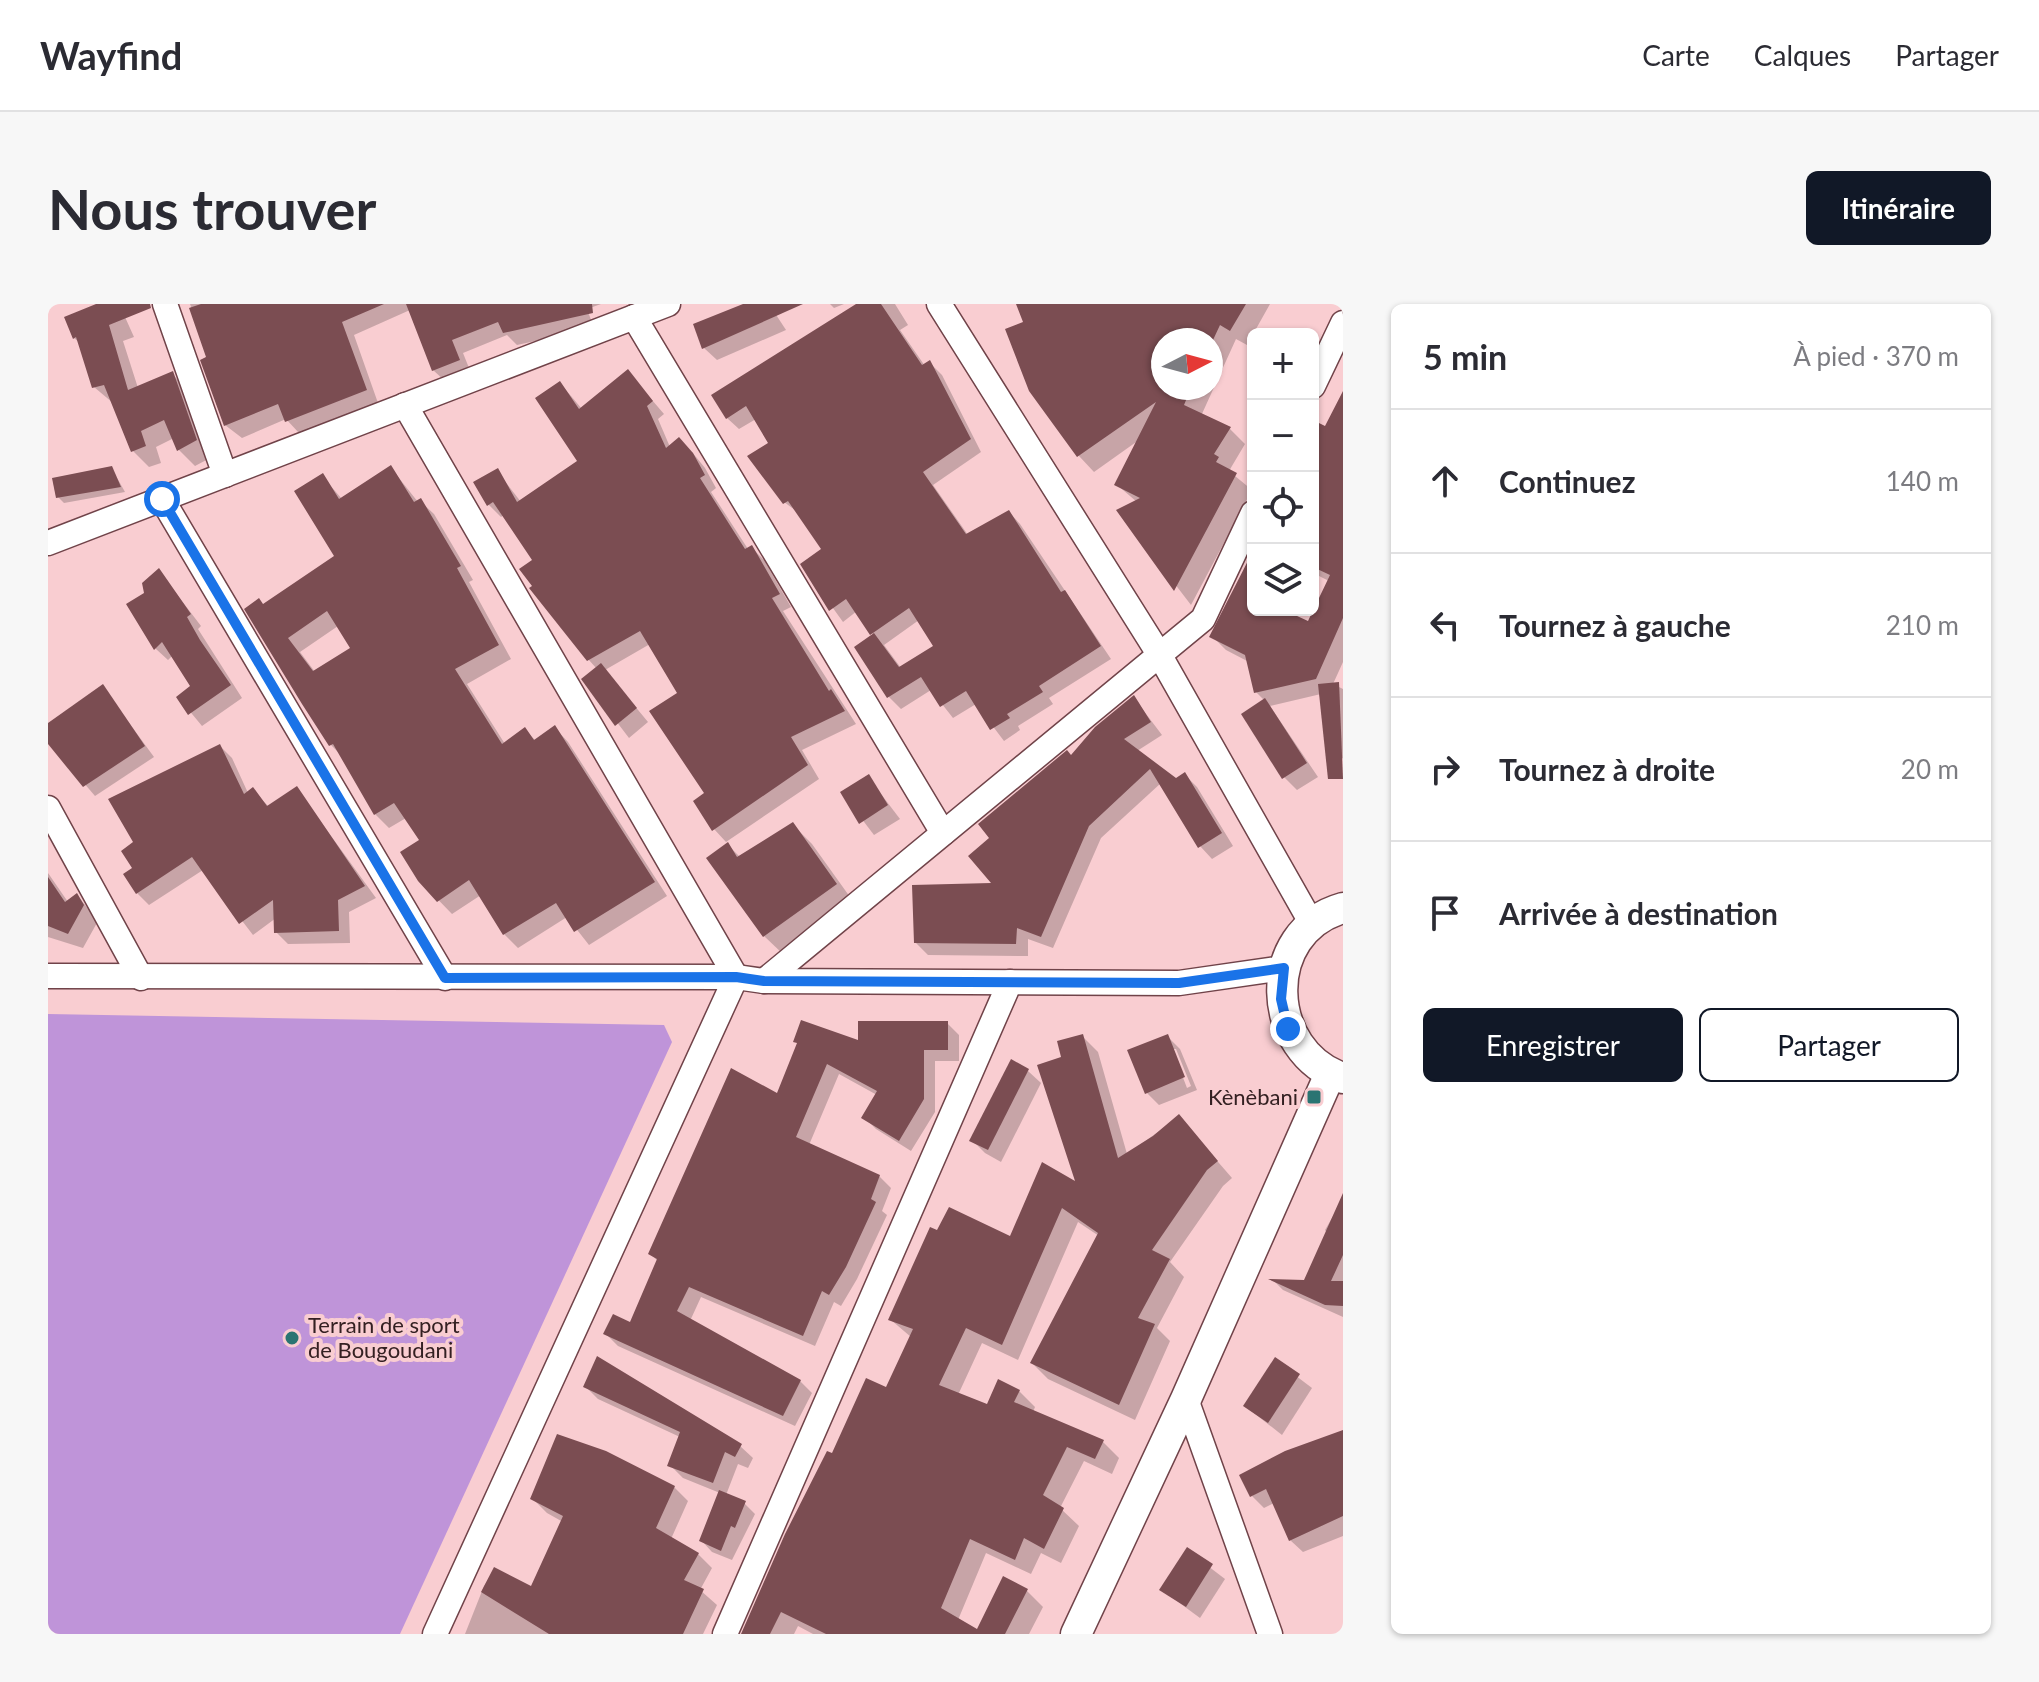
<!DOCTYPE html>
<html lang="fr">
<head>
<meta charset="utf-8">
<style>
  :root { --surface:#fff; --page:#f7f7f7; --text:#2b2b33; --muted:#7c7c81; --line:#e1e1e2; --accent:#111827 }
  body { margin:0; font-family:Lato,sans-serif; background:var(--page); color:var(--text) }
  .controls { position:absolute; right:24px; top:24px; display:grid; overflow:hidden; border-radius:12px; box-shadow:0 2px 6px #0004 }
  .controls button { width:72px; height:72px; display:grid; place-items:center; padding:0; border:0; border-bottom:2px solid var(--line); background:var(--surface); color:var(--text); font:40px sans-serif }
  .compass { position:absolute; left:1103px; top:24px; width:72px; height:72px; border-radius:50%; background:var(--surface); box-shadow:0 2px 6px #0004; rotate:84deg }
  .stop { position:absolute; width:24px; height:24px; margin:-18px; border:6px solid #1a73e8; border-radius:50%; background:#fff }
  .stop.end { background:#1a73e8; border-color:#fff; box-shadow:0 2px 8px #0008 }
  .list { margin:0; padding:0; list-style:none }
  h2 { display:flex; justify-content:space-between; align-items:center; height:104px; margin:0; padding:0 32px; font-size:34px }
  h2 small { font-size:26px; font-weight:400; color:var(--muted) }
  .list li { display:grid; grid-template-columns:52px 1fr auto; gap:24px; align-items:center; box-sizing:border-box; height:144px; padding:0 32px; border-top:2px solid var(--line) }
  .list b { display:block; font-size:30px; white-space:nowrap }
  .list em { font-size:26px; font-style:normal; color:var(--muted) }
  .actions { display:flex; gap:16px; padding:24px 32px }
  .actions a { flex:1; padding:18px 0; border:2px solid var(--accent); border-radius:12px; text-align:center; font-size:28px; color:var(--accent) }
  .actions .main { background:var(--accent); color:#fff }
  .icon { flex:none; width:44px; height:44px; fill:none; stroke:currentColor; stroke-width:2; stroke-linecap:round; stroke-linejoin:round }
  .map { position:relative; flex:none; width:1295px; height:1330px; overflow:hidden; border-radius:12px }
  header { display:flex; align-items:center; gap:48px; box-sizing:border-box; height:112px; padding:0 40px; background:var(--surface); border-bottom:2px solid var(--line) }
  header strong { font-size:38px }
  nav { display:flex; gap:44px; margin-inline-start:auto; font-size:28px }
  .intro { display:flex; align-items:center; justify-content:space-between; box-sizing:border-box; height:192px; padding:0 48px }
  h1 { margin:0; font-size:56px }
  .button { padding:20px 36px; border-radius:12px; background:var(--accent); color:#fff; font-size:28px; font-weight:700 }
  main { display:flex; gap:48px; padding:0 48px }
  aside { flex:1; background:var(--surface); border-radius:12px; box-shadow:0 2px 6px #0004 }
  .map>svg:first-child { display:block }
  .green { fill:#bf94d9 }
  .shadow { fill:#0003; fill-rule:evenodd }
  .building { fill:#7b4d52; fill-rule:evenodd }
  .lines { fill:none; stroke-linecap:round; stroke-linejoin:round }
  .minor-casing { stroke:#704349; stroke-width:27 }
  .tertiary-casing { stroke:#704349; stroke-width:33 }
  .minor { stroke:#fff; stroke-width:24 }
  .tertiary { stroke:#fff; stroke-width:30 }
  .route { stroke:#1a73e8; stroke-width:10 }
  .poi-dot { fill:#2a7472; stroke:#f9cdd1; stroke-width:3 }
  .labels { text-anchor:middle; stroke-width:8; stroke-linejoin:round; paint-order:stroke }
  .poi-label { font-size:22px; fill:#342022; stroke:#f9cdd1; text-anchor:end }
</style>
</head>
<body>
<header>
<strong>Wayfind</strong>
<nav><a>Carte</a><a>Calques</a><a>Partager</a></nav>
</header>
<div class="intro"><h1>Nous trouver</h1><a class="button">Itinéraire</a></div>
<main>
<div class="map">
<svg width="1295" height="1330" viewBox="0 0 1295 1330">
  <rect width="100%" height="100%" fill="#f9cdd1"/>
  <!-- green -->
  <path class="green" d="M0,710L616,721L624,738L352,1330H0Z"/>
  <!-- shadow -->
  <g class="shadow">
    <path d="M53,0H63L77,13L86,33L75,37L90,84L124,70L140,86L164,153L147,162L131,146L126,134L108,143L113,159L101,163L85,147L65,99L46,83L32,39L26,34Z"/>
    <path d="M142,0H553L539,5L546,24L469,41L459,31L415,49L423,69L398,78L385,66L362,6L306,31L330,99L251,129L238,115L194,134L177,121L161,54Z"/>
    <path d="M700,0H721L738,26L669,56L656,44Z"/>
    <path d="M782,0H796L786,4Z"/>
    <path d="M812,0H847L860,21L852,26L877,62L882,59L894,71L933,148L885,181L920,231L961,208L972,220L1063,355L1001,394L1005,400L970,422L972,426L956,437L928,400L905,414L883,386L853,405L841,393L809,344L826,332L809,307L795,318L754,261L776,245L751,209L736,198L722,139L708,115L691,125L679,114ZM871,316L887,343L853,364L836,341Z"/>
    <path d="M970,0H1222L1199,41L1188,35L1153,112L1182,125L1197,140L1181,167L1204,186L1143,301L1071,207L1089,198L1068,180L1091,136L1046,168L1031,152L983,86L996,66ZM1115,36H1163V84H1115Z"/>
    <path d="M580,68L616,110L610,115L622,143L644,148L657,164L668,184L663,188L700,245L703,243L716,256L743,303L735,307L808,420L754,446L771,475L678,538L666,525L632,389L602,340L557,366L600,418L581,434L536,375L549,365L540,355L487,256L456,211L453,213L440,200L449,167L473,198L532,158L512,79L534,105Z"/>
    <path d="M1265,122L1295,134V358L1285,380L1295,385V454L1290,457L1273,390L1222,402L1270,473L1249,486L1236,473L1217,397L1208,388L1201,358L1178,346L1164,332L1205,247V306H1231L1261,320L1281,277L1265,269Z"/>
    <path d="M343,164L370,198L372,197L386,210L425,276L421,278L463,355L419,380L457,440L477,426L488,437L507,424L520,438L619,592L541,641L519,613L470,644L456,630L433,591L404,610L372,577L374,537L358,514L341,524L327,510L295,453L283,441L216,302L289,253L274,172L294,195ZM290,322L304,345L267,368L252,348Z"/>
    <path d="M64,165L77,188L16,199L10,193Z"/>
    <path d="M111,267L153,322L150,325L194,394L154,422L130,393L145,383L125,351L120,356L108,345L81,301L99,290Z"/>
    <path d="M54,382L106,453L47,492L0,437V422Z"/>
    <path d="M1086,394L1114,431L1089,447L1128,476L1137,471L1149,483L1185,542L1164,555L1152,542L1113,479L1053,534L1005,644L980,635V652L880,651L868,639L948,581L1023,453Z"/>
    <path d="M172,442L184,454L200,489L205,486L221,503L249,485L328,594L301,608L302,639L240,640L228,628V614L205,631L155,566L101,601L89,589L88,539Z"/>
    <path d="M820,473L852,515L826,531L794,489Z"/>
    <path d="M744,520L764,540L807,600L736,651L716,632L679,540L692,553Z"/>
    <path d="M0,569L20,598L29,591L50,617L35,644L0,633Z"/>
    <path d="M899,719L911,731V757H887V808L863,847L828,825L816,813L829,791L791,770L761,841L831,872L843,884L834,907L839,911L809,975L793,1002L786,998L767,1042L653,993L642,1017L752,1077L764,1089L747,1122L570,1042L558,1030L583,1021L610,957L602,950L730,792L751,741L812,739Z"/>
    <path d="M1034,732L1050,748L1079,850L1131,813L1184,874L1175,882L1122,958L1136,973L1109,1024L1122,1037L1087,1116L1000,1075L984,1059L1051,932L1030,918L970,1056L934,1039L910,1091L940,1103L971,1087L987,1103L985,1108L1055,1138L1071,1154L1064,1170L1036,1157L1012,1204L1031,1222L1013,1259L993,1249L983,1270L938,1249L910,1316L930,1327L956,1275L979,1287L995,1303L981,1330H765L750,1322L746,1330H696L785,1152L839,1086L863,1033L843,1016L963,934L1031,881L1016,754Z"/>
    <path d="M1119,732L1132,745L1149,786L1111,801L1099,789ZM1124,745H1128L1143,782L1139,784Z"/>
    <path d="M980,767L993,779L953,858L937,849L924,836Z"/>
    <path d="M1295,895V1013L1235,986L1226,977L1257,978L1279,929L1277,926Z"/>
    <path d="M1227,1056L1264,1084L1234,1131L1197,1102Z"/>
    <path d="M537,1082L692,1142L705,1154L700,1164L690,1160L678,1191L696,1199L707,1210L684,1256L664,1248L654,1237L672,1189L635,1174L622,1161L632,1133L550,1095Z"/>
    <path d="M1295,1128V1232L1255,1248L1242,1236L1226,1199L1216,1204L1204,1192Z"/>
    <path d="M626,1183L640,1197L623,1235L650,1250L664,1264L652,1286L669,1301L655,1330H417L436,1282L447,1266L484,1285L515,1218L499,1209L485,1195Z"/>
    <path d="M1139,1246L1177,1275L1152,1314L1114,1286Z"/>
  </g>
  <!-- building -->
  <g class="building">
    <path d="M48,0H102L103,4L61,21L80,86L125,67L149,136L129,147L116,116L93,127L98,142L83,148L56,81L44,84L28,33L25,35L16,13Z"/>
    <path d="M153,0H336L294,18L319,86L237,118L230,100L176,122L152,56L158,53L141,4Z"/>
    <path d="M358,0H544L545,9L455,29L450,18L404,36L412,56L384,67Z"/>
    <path d="M695,0H755L654,45L645,20Z"/>
    <path d="M808,0H833L874,61L882,56L923,135L875,168L918,230L961,206L1013,288L1017,286L1053,342L991,382L995,388L959,410L962,414L942,426L918,387L892,403L873,373L839,394L806,343L826,329L851,363L885,342L861,304L822,331L798,295L781,307L752,260L773,245L740,197L735,200L699,152L720,139L698,102L678,115L663,91Z"/>
    <path d="M968,0H1198L1182,27L1172,21L1165,36H1115V84H1143L1136,101L1183,123L1166,150L1171,153L1168,158L1189,169L1126,287L1068,206L1092,194L1066,181L1108,98L1029,153L981,87L957,25L975,18Z"/>
    <path d="M580,65L605,97L599,102L618,144L631,133L645,149L657,171L652,174L697,245L704,241L732,290L724,294L781,387L783,385L797,407L743,433L760,461L664,527L645,497L656,489L601,407L629,389L592,327L539,357L481,284L484,282L471,265L484,256L445,198L439,202L425,178L450,164L469,198L529,157L487,94L512,77L531,105Z"/>
    <path d="M1295,87V314L1268,375L1206,389L1197,351L1161,333L1205,247V306H1236L1260,317L1282,271L1265,263V116L1277,122Z"/>
    <path d="M343,161L366,198L373,194L413,262L409,264L451,341L407,365L454,440L477,423L486,436L507,421L607,578L526,628L508,599L455,631L421,576L389,598L370,577L352,548L371,536L346,499L326,511L285,440L281,442L254,400L196,305L211,294L215,300L286,252L246,187L275,169L291,195ZM279,307L302,344L265,367L240,334Z"/>
    <path d="M64,162L73,183L8,194L4,174Z"/>
    <path d="M111,264L143,310L139,313L152,336L183,381L140,411L128,393L142,382L114,338L106,346L78,300L96,289L94,279Z"/>
    <path d="M553,359L589,404L567,422L533,375Z"/>
    <path d="M1291,378L1295,475H1280L1270,380Z"/>
    <path d="M55,380L97,442L35,483L0,440V419Z"/>
    <path d="M1086,391L1103,418L1076,435L1128,474L1137,468L1174,529L1150,544L1102,465L1041,522L993,633L969,624L968,640L866,639L864,581L943,579L920,552L941,534L930,520L1019,446L1023,451L1047,423Z"/>
    <path d="M1217,394L1259,459L1234,475L1193,410Z"/>
    <path d="M172,440L196,490L205,483L219,502L249,482L317,582L290,596L291,627L226,629L225,596L191,620L144,553L88,590L75,570L84,564L73,547L85,538L60,495Z"/>
    <path d="M821,470L840,501L811,520L792,488Z"/>
    <path d="M745,518L789,580L715,633L658,554L680,538L689,553Z"/>
    <path d="M0,573L17,598L29,589L36,601L20,630L0,622Z"/>
    <path d="M753,716L810,736V717H900V746H876V795L851,837L813,814L829,787L779,760L748,833L832,871L823,895L828,898L798,963L781,991L774,987L755,1032L641,983L629,1007L753,1076L735,1112L555,1030L565,1010L582,1018L609,955L600,950L683,764L729,789L749,739L745,738Z"/>
    <path d="M1035,730L1070,854L1105,832L1131,810L1170,857L1159,866L1104,946L1122,955L1090,1014L1107,1020L1071,1101L982,1059L1050,929L1014,904L954,1041L918,1024L891,1081L939,1100L950,1075L972,1086L966,1098L1056,1136L1047,1155L1019,1143L995,1191L1016,1204L996,1245L976,1234L967,1256L922,1235L893,1304L929,1325L955,1272L980,1285L957,1330H778L733,1308L722,1330H693L737,1230L779,1147L784,1149L818,1074L838,1083L865,1025L840,1016L882,923L889,926L901,903L962,932L994,858L1027,877L989,761L1013,753L1009,737Z"/>
    <path d="M1120,730L1137,773L1097,790L1079,746Z"/>
    <path d="M963,755L981,765L940,846L921,837Z"/>
    <path d="M1295,889V951L1283,977H1295V1002L1277,1001L1220,975L1256,976Z"/>
    <path d="M549,1052L694,1140L687,1153L677,1148L665,1179L619,1162L632,1128L535,1083Z"/>
    <path d="M1227,1053L1252,1070L1220,1119L1195,1102Z"/>
    <path d="M1295,1126V1212L1241,1237L1218,1185L1202,1193L1191,1171L1237,1147Z"/>
    <path d="M509,1130L558,1147L627,1182L608,1224L651,1249L636,1276L656,1285L635,1330H501L433,1288L446,1263L483,1282L515,1212L482,1195Z"/>
    <path d="M671,1186L698,1197L687,1224L683,1222L673,1247L651,1237Z"/>
    <path d="M1139,1243L1165,1260L1138,1303L1111,1286Z"/>
  </g>
  <g class="lines">
    <!-- minor casing -->
    <g class="minor-casing">
      <g id="minor">
        <path d="M117,0L177,171"/>
        <path d="M891,0L1111,350L1264,620"/>
        <path d="M586,13L895,529"/>
        <path d="M1265,82L1295,19"/>
        <path d="M357,101L688,673L387,1330"/>
        <path d="M114,195L397,674"/>
        <path d="M0,239L620,0"/>
        <path d="M0,504L93,674"/>
        <path d="M0,672L688,673L716,677L1131,679L1236,664"/>
        <path d="M716,677L1155,315L1205,209"/>
        <path d="M1138,1095L1222,1330"/>
        <path d="M677,1330L962,678"/>
      </g>
    </g>
    <!-- tertiary casing -->
    <g class="tertiary-casing">
      <g id="tertiary">
        <path d="M1295,604C1211,628 1217,748 1295,774"/>
        <path d="M1028,1330L1138,1095L1282,770"/>
      </g>
    </g>
    <!-- minor -->
    <use href="#minor" class="minor"/>
    <!-- tertiary -->
    <use href="#tertiary" class="tertiary"/>
  </g>
  <g class="lines">
    <!-- route -->
    <path class="route" d="M114,195L397,674L688,673L716,677L1131,679L1236,664L1233,695L1240,725"/>
  </g>
  <!-- markers -->
  <g class="poi-dot">
    <rect x="1258" y="785" width="16" height="16" rx="4"/>
    <circle cx="244" cy="1034" r="8"/>
  </g>
  <g class="labels">
    <!-- poi labels -->
    <g class="poi-label">
      <text x="1250" y="801">Kènèbani</text>
      <text x="260" y="1029" text-anchor="start">Terrain de sport<tspan x="260" dy="25">de Bougoudani</tspan></text>
    </g>
  </g>
</svg>
<div class="controls">
<button>+</button>
<button>−</button>
<button><svg class="icon" aria-label="locate" viewBox="0 0 24 24"><circle cx="12" cy="12" r="6"/><path d="M12 2v4M12 18v4M2 12h4M18 12h4"/></svg></button>
<button><svg class="icon" aria-label="layers" viewBox="0 0 24 24"><path d="M12 4l9 5-9 5-9-5zM3 14l9 5 9-5"/></svg></button>
</div>
<svg class="compass" viewBox="-18 -18 36 36"><path d="M0-13l5 13h-10z" fill="#e53935"/><path d="M0 13l5-13h-10z" fill="#7c7c81"/></svg>
<div class="stop" style="left:114px;top:195px"></div>
<div class="stop end" style="left:1240px;top:725px"></div>
</div>
<aside>
<h2>5 min<small>À pied · 370 m</small></h2>
<ul class="list">
<li><svg class="icon" aria-label="ahead" viewBox="0 0 24 24"><path d="M12 20V5M6 11l6-6 6 6"/></svg><div><b>Continuez</b></div><em>140 m</em></li>
<li><svg class="icon" aria-label="left" viewBox="0 0 24 24"><path d="M17 20v-9H6M10 6l-5 5 5 5"/></svg><div><b>Tournez à gauche</b></div><em>210 m</em></li>
<li><svg class="icon" aria-label="right" viewBox="0 0 24 24"><path d="M7 20v-9h11M14 6l5 5-5 5"/></svg><div><b>Tournez à droite</b></div><em>20 m</em></li>
<li><svg class="icon" aria-label="arrive" viewBox="0 0 24 24"><path d="M6 21V4h12l-3 4 3 4H6"/></svg><div><b>Arrivée à destination</b></div></li>
</ul>
<div class="actions"><a class="main">Enregistrer</a><a>Partager</a></div>
</aside>
</main>
</body>
</html>
